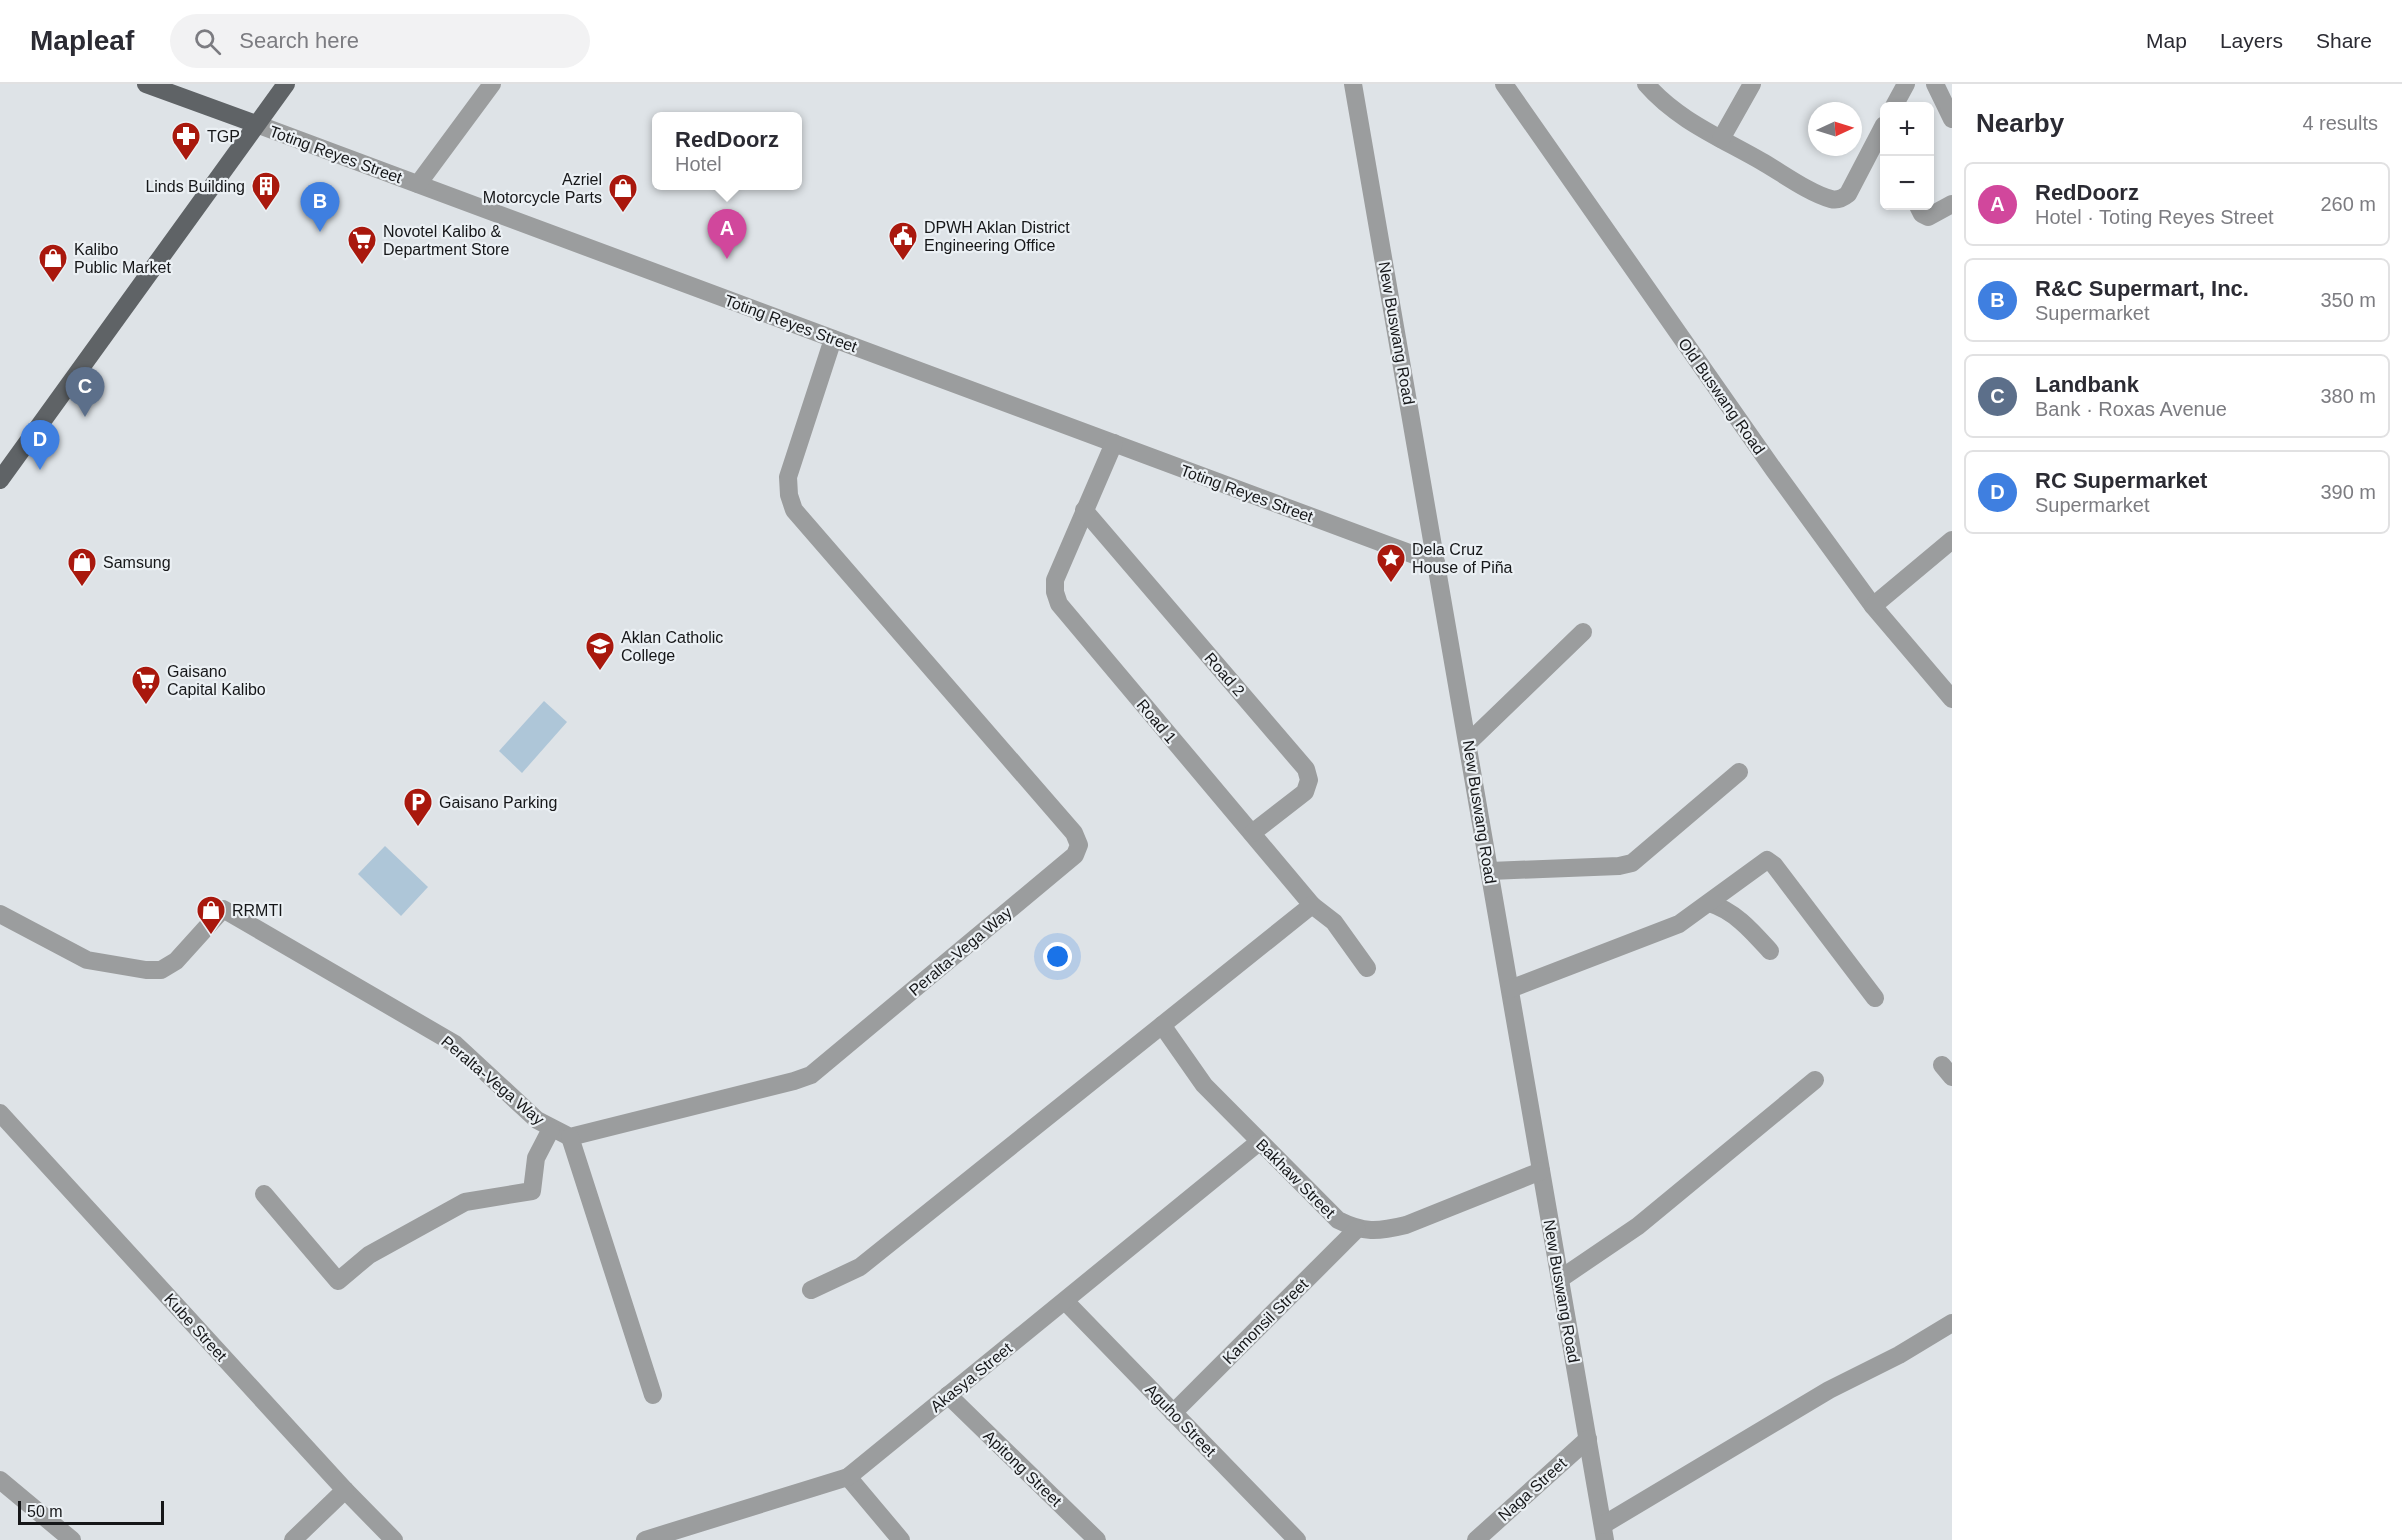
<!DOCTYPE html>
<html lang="en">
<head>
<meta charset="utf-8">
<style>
  :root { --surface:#fff; --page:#f2f2f3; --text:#2b2b33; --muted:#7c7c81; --line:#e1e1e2; --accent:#db2777 }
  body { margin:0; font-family:Arial,sans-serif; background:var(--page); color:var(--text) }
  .controls { position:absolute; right:18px; top:18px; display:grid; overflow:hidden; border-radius:9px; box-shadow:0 3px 9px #0003 }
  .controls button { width:54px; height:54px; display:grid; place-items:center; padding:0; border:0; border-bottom:2px solid var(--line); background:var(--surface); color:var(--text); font:30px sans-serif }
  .compass { position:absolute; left:1808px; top:18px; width:54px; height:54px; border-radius:50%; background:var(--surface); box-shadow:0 3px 9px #0003; rotate:86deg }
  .scale { position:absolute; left:18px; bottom:15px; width:146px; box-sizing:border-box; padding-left:6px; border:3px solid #161719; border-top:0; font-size:16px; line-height:21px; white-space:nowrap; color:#161719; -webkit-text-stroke:4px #ebf0f4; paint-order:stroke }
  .you { position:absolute; left:1058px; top:873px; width:21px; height:21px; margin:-15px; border:4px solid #fff; border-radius:50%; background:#1a73e8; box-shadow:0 0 0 9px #1a73e833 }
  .badge { display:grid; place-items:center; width:39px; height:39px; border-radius:50%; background:var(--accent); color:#fff; font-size:20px; font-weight:700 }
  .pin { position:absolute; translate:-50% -50px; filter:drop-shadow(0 2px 3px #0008) }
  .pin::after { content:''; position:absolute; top:32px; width:21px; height:18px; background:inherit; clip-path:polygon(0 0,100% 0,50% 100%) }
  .popup { position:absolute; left:652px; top:28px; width:150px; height:78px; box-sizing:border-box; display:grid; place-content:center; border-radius:9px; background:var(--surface); filter:drop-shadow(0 2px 4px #0005); font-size:20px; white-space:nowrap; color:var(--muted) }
  .popup b { font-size:22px; color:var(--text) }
  .popup::after { content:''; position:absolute; left:50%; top:100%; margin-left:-12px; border:12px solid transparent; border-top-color:var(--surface) }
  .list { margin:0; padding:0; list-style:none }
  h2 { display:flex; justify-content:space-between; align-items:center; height:78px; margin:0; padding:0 24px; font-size:26px }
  h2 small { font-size:20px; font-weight:400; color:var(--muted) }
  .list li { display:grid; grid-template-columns:39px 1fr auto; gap:18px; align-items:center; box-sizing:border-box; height:84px; margin:0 12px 12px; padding:0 12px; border:2px solid var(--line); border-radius:9px }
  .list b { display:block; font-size:22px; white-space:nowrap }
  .list p { margin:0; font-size:20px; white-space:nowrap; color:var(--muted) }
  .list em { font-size:20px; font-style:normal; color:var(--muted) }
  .icon { flex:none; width:33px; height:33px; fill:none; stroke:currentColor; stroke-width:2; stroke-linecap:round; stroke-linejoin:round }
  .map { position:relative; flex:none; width:1952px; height:1456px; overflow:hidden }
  header { display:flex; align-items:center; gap:36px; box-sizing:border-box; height:84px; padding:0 30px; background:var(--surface); border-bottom:2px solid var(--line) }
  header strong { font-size:28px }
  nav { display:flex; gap:33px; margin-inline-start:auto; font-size:21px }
  .search { width:420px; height:54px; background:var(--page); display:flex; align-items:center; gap:15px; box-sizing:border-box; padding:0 21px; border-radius:33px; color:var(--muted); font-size:22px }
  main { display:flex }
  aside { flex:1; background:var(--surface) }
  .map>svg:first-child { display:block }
  .green { fill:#aec6d8 }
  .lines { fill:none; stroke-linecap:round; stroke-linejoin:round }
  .minor { stroke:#9b9d9e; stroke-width:18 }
  .major { stroke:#5f6366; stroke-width:18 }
  .labels { text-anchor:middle; stroke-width:4.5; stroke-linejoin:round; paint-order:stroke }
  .poi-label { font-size:16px; fill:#161719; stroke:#ebf0f4; text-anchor:start }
  .street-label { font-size:16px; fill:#161719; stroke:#ebf0f4 }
</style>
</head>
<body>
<header>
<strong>Mapleaf</strong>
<div class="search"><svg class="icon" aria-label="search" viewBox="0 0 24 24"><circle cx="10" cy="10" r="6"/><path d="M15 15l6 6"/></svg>Search here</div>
<nav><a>Map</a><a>Layers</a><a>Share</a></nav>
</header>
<main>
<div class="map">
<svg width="1952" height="1456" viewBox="0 0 1952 1456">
  <rect width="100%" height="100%" fill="#dee3e7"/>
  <!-- green -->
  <g class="green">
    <path d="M544,617L567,638L522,689L499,667Z"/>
    <path d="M385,762L428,803L401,832L358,790Z"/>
  </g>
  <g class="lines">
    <!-- minor -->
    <g class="minor">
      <path d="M1353,0L1605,1456"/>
      <path d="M1504,0L1774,386L1873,522L1952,615"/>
      <path d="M1646,0C1677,36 1721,54 1761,77C1782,89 1809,109 1831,115C1838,117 1843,114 1848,110L1884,41"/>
      <path d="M1935,0L1952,35"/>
      <path d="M1894,22L1906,0"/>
      <path d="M256,40L1436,479"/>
      <path d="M1721,55L1752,0"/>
      <path d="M418,100L492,0"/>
      <path d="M1918,122L1922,130L1928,133L1952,120"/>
      <path d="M1114,359L1055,496V508L1059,520L1312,821L1334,838L1367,884"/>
      <path d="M1084,426L1306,685L1309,696L1305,708L1252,749"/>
      <path d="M1873,522L1952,456"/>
      <path d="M1469,658L1583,548"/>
      <path d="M1490,787L1619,782L1632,779L1739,688"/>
      <path d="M1709,819C1735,827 1752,847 1770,867"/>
      <path d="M0,830L87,876L146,886H161L176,877L223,825L455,960L537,1036L570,1053L794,997L811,991L1075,771L1079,761L1074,749L794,426L789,411L788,393L833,255"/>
      <path d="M1510,905L1679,840L1767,776L1774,781L1875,914"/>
      <path d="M1162,941L1204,1001L1338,1136C1364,1149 1377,1148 1406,1141L1541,1087"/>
      <path d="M1942,981L1952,993"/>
      <path d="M0,1029L345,1406L394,1456"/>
      <path d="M570,1053L653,1311"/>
      <path d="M264,1110L338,1197L369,1171L465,1118L532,1107L536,1074L551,1045"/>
      <path d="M1560,1195L1638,1142L1815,996"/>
      <path d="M811,1206L860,1183L1312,821"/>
      <path d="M1065,1217L1297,1456"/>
      <path d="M948,1311L1097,1456"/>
      <path d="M1173,1329L1357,1145"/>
      <path d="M848,1393L901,1456"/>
      <path d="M0,1396L72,1456"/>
      <path d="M1603,1441L1829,1306L1899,1271L1952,1239"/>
      <path d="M293,1456L345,1406"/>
      <path d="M645,1456L848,1393L1259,1058"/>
      <path d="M1476,1456L1588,1355"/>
    </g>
    <!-- major -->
    <g class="major">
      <path d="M146,0L256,40"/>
      <path d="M0,396L286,0"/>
    </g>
  </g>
  <!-- icons -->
  <defs>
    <g id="pharmacy-pin" transform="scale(1.5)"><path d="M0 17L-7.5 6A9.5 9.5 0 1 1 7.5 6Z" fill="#a9180d" stroke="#ebf0f4"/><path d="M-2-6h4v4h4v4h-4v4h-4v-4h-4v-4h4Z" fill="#fff"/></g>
    <g id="building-pin" transform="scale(1.5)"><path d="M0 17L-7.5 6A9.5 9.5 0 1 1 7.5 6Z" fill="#a9180d" stroke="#ebf0f4"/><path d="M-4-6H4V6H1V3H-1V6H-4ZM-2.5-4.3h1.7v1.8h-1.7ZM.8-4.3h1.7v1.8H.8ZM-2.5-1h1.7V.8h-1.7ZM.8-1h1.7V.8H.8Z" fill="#fff"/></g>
    <g id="shop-pin" transform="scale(1.5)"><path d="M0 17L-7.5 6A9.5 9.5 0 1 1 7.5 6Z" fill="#a9180d" stroke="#ebf0f4"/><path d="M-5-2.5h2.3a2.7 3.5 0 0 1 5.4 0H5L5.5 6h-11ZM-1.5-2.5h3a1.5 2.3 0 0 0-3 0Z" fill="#fff"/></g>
    <g id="civic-pin" transform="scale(1.5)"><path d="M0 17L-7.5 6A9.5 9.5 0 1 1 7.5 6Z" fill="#a9180d" stroke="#ebf0f4"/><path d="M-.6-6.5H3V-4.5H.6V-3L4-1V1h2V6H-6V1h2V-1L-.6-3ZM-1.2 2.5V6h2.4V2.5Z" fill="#fff"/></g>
    <g id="supermarket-pin" transform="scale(1.5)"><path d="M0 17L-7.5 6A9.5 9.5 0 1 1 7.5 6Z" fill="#a9180d" stroke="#ebf0f4"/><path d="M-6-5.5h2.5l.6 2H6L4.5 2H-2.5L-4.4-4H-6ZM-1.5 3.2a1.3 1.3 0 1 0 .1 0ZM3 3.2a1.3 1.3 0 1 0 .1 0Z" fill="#fff"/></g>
    <g id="sight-pin" transform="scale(1.5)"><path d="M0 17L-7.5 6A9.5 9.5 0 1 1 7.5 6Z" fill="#a9180d" stroke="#ebf0f4"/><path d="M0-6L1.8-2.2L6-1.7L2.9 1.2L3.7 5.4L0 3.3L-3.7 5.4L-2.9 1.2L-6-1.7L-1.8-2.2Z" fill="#fff"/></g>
    <g id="university-pin" transform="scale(1.5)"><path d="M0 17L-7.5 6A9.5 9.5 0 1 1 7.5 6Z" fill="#a9180d" stroke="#ebf0f4"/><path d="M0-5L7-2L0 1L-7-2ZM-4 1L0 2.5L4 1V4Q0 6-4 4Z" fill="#fff"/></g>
    <g id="parking-pin" transform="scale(1.5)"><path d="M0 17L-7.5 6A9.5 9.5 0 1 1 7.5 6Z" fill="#a9180d" stroke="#ebf0f4"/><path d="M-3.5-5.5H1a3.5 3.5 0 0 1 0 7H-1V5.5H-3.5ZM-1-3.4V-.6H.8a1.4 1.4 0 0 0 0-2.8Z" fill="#fff"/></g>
  </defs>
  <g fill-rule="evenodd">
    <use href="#pharmacy-pin" x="186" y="52"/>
    <use href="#building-pin" x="266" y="102"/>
    <use href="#shop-pin" x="623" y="104"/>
    <use href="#civic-pin" x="903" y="152"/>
    <use href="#supermarket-pin" x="362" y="156"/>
    <use href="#shop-pin" x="53" y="174"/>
    <use href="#sight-pin" x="1391" y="474"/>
    <use href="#shop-pin" x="82" y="478"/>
    <use href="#university-pin" x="600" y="562"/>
    <use href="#supermarket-pin" x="146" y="596"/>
    <use href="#parking-pin" x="418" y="718"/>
    <use href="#shop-pin" x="211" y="826"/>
  </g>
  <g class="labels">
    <!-- poi labels -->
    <g class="poi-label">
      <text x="207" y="58">TGP</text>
      <text x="602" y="101" text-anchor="end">Azriel<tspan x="602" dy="18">Motorcycle Parts</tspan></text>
      <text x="245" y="108" text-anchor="end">Linds Building</text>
      <text x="924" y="149">DPWH Aklan District<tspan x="924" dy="18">Engineering Office</tspan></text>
      <text x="383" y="153">Novotel Kalibo &amp;<tspan x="383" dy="18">Department Store</tspan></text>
      <text x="74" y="171">Kalibo<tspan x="74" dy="18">Public Market</tspan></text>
      <text x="1412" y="471">Dela Cruz<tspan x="1412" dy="18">House of Piña</tspan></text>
      <text x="103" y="484">Samsung</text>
      <text x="621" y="559">Aklan Catholic<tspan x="621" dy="18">College</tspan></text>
      <text x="167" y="593">Gaisano<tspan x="167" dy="18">Capital Kalibo</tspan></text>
      <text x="439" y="724">Gaisano Parking</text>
      <text x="232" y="832">RRMTI</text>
    </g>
    <!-- street labels -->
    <g class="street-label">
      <text transform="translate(336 70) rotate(20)" y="6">Toting Reyes Street</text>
      <text transform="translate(791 239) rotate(20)" y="6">Toting Reyes Street</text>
      <text transform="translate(1397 249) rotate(80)" y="6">New Buswang Road</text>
      <text transform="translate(1722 312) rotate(55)" y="6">Old Buswang Road</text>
      <text transform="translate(1247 409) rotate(20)" y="6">Toting Reyes Street</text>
      <text transform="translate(1225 590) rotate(49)" y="6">Road 2</text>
      <text transform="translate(1157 637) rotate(50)" y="6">Road 1</text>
      <text transform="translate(1480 728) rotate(81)" y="6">New Buswang Road</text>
      <text transform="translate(960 867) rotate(-40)" y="6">Peralta-Vega Way</text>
      <text transform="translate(493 996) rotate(40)" y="6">Peralta-Vega Way</text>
      <text transform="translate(1296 1094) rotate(45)" y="6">Bakhaw Street</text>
      <text transform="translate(1562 1207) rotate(80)" y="6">New Buswang Road</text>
      <text transform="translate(1265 1237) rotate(-45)" y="6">Kamonsil Street</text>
      <text transform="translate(196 1243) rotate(48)" y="6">Kube Street</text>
      <text transform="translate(971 1293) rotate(-39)" y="6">Akasya Street</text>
      <text transform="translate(1181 1336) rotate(46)" y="6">Aguho Street</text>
      <text transform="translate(1023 1384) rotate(44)" y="6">Apitong Street</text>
      <text transform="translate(1532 1405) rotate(-42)" y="6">Naga Street</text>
    </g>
  </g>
</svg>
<div class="controls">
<button>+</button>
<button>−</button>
</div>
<svg class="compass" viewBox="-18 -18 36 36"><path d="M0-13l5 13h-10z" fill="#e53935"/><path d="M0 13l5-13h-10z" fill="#7c7c81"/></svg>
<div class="scale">50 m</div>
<div class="you"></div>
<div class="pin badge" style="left:727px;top:175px;background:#d1479c">A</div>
<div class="popup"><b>RedDoorz</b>Hotel</div>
<div class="pin badge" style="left:320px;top:148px;background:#3f7fe0">B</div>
<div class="pin badge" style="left:85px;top:333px;background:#5c6f8a">C</div>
<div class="pin badge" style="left:40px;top:386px;background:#3f7fe0">D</div>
</div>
<aside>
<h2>Nearby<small>4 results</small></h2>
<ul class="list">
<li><span class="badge" style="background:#d1479c">A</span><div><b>RedDoorz</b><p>Hotel · Toting Reyes Street</p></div><em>260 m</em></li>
<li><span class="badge" style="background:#3f7fe0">B</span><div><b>R&amp;C Supermart, Inc.</b><p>Supermarket</p></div><em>350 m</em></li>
<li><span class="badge" style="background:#5c6f8a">C</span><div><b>Landbank</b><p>Bank · Roxas Avenue</p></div><em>380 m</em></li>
<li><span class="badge" style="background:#3f7fe0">D</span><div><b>RC Supermarket</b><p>Supermarket</p></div><em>390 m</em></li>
</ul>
</aside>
</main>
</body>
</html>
